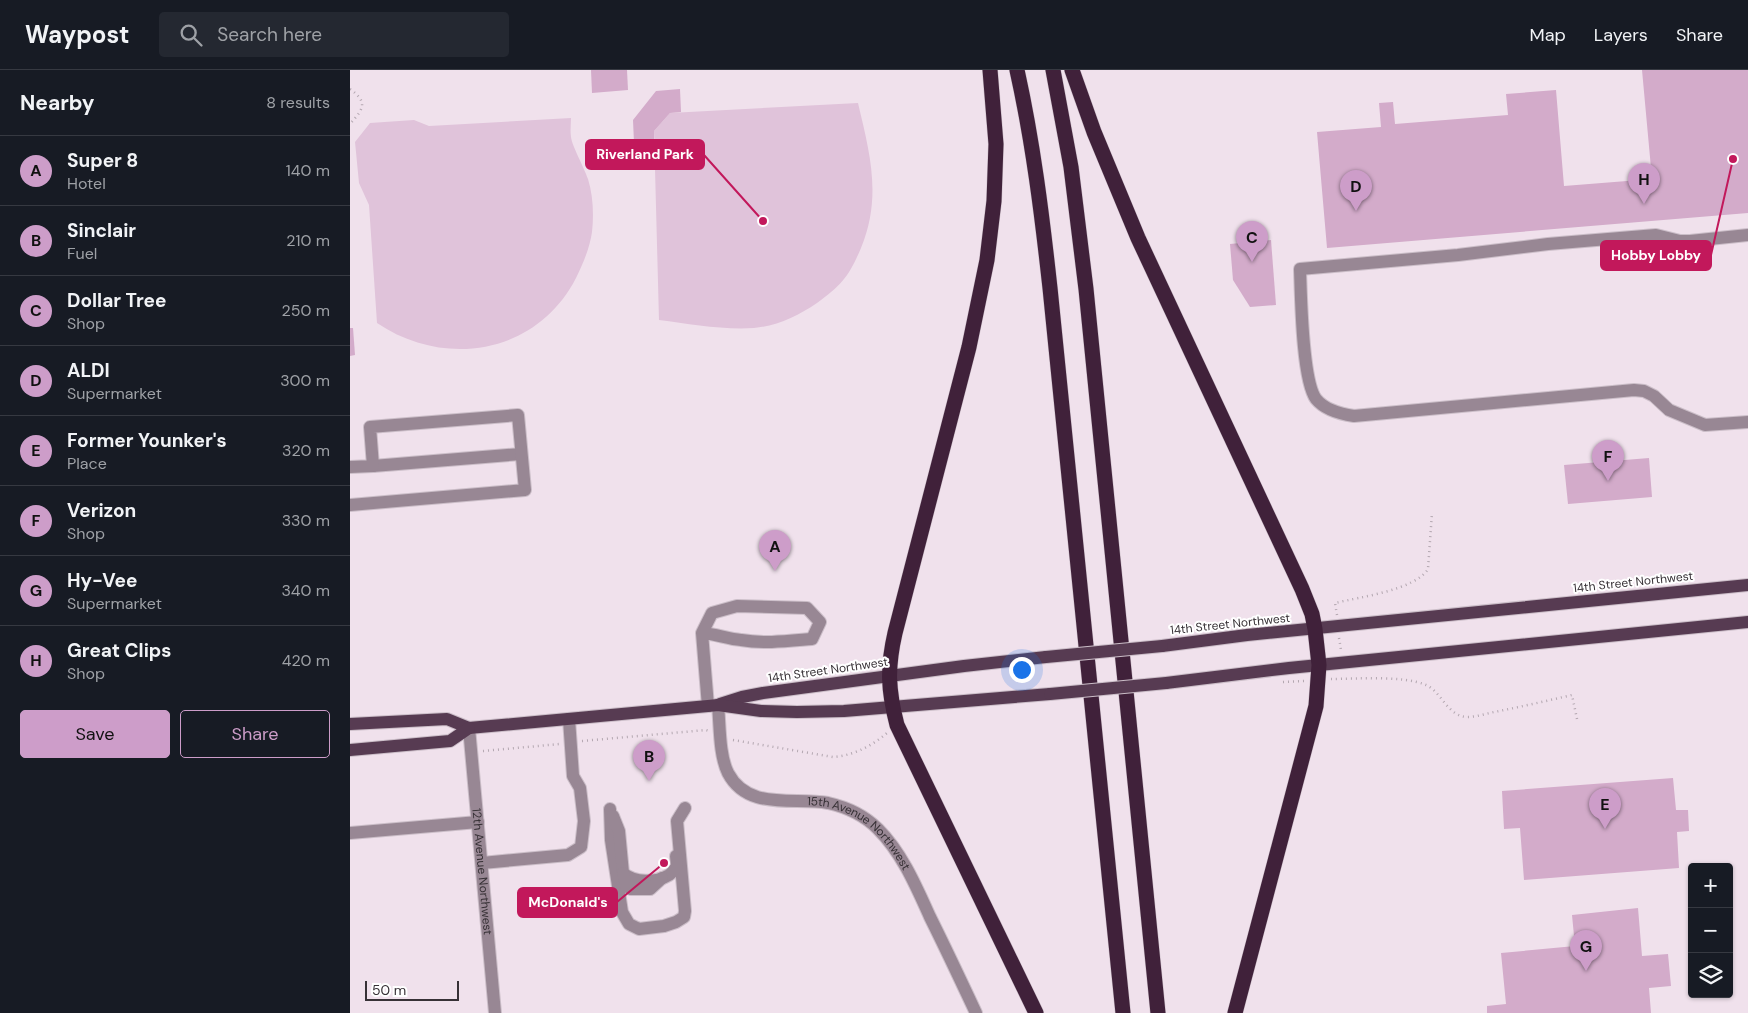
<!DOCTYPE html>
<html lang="en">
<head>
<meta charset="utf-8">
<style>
  :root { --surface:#171b24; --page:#242831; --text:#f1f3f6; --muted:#9ea1a6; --line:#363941; --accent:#cd9dc9 }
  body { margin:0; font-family:"DM Sans",sans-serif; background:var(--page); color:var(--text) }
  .controls { position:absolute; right:15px; bottom:15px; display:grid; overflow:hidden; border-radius:5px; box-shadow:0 1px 4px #0004 }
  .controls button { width:45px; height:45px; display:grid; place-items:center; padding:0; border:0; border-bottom:1px solid var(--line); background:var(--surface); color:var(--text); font:25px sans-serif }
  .scale { position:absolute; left:15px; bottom:12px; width:94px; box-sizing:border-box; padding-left:5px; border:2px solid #373136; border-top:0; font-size:14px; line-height:18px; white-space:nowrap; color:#373136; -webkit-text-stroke:4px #fff; paint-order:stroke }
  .you { position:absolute; left:671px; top:599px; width:18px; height:18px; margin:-12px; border:4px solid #fff; border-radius:50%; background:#1a73e8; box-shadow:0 0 0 8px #1a73e833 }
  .badge { display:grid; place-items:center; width:32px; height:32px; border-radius:50%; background:var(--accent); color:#111; font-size:16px; font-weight:700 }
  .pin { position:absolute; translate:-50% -41px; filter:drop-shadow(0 1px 2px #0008) }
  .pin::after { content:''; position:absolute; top:26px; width:18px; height:15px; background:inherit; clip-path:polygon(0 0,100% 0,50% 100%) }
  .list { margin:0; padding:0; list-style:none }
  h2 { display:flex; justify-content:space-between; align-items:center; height:65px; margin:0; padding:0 20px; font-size:21px }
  h2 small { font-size:16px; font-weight:400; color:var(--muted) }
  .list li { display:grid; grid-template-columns:32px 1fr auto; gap:15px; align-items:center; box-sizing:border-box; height:70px; padding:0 20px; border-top:1px solid var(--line) }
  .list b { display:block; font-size:19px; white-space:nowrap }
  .list p { margin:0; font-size:16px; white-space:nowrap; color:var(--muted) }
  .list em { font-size:16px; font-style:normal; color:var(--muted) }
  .actions { display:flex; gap:10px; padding:15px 20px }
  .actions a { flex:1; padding:11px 0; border:1px solid var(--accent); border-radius:5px; text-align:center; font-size:18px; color:var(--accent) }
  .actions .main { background:var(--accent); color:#111 }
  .icon { flex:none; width:28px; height:28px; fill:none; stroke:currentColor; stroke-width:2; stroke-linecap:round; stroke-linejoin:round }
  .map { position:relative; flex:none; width:1398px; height:943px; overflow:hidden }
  header { display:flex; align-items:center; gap:30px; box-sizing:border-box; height:70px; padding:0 25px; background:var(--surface); border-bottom:1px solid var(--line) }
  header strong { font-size:24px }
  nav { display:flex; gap:28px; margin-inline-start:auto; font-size:18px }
  .search { width:350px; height:45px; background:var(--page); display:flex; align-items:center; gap:12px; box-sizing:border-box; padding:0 18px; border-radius:5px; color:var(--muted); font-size:19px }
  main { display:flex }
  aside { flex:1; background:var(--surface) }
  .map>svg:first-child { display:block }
  .green { fill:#e0c3da }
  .building { fill:#d3abca }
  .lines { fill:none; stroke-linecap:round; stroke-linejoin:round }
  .minor-casing { stroke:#cbbec8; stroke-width:14 }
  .major-casing { stroke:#cbbec8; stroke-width:14 }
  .highway-casing { stroke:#cbbec8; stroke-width:16 }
  .path { stroke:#b3a7b0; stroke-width:2.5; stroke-dasharray:1 4; stroke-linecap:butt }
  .minor { stroke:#988794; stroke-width:12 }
  .major { stroke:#573b52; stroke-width:12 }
  .highway { stroke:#40213a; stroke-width:15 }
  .major-bridge-casing { stroke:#cbbec8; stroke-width:14; stroke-linecap:butt }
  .major-bridge { stroke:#573b52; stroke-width:12 }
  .labels { text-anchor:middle; stroke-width:4; stroke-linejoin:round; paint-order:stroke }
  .street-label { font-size:12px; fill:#373136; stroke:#fff }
  .leader { fill:none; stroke:#c2185b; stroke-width:2 }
  .callout-dot { fill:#c2185b; stroke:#fff; stroke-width:2 }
  .callout { fill:#c2185b; stroke:#c2185b; stroke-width:2 }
  .callout-label { font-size:14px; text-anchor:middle; font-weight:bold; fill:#fff }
</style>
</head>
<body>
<header>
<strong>Waypost</strong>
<div class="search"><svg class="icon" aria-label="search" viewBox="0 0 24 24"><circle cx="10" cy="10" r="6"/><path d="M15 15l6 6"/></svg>Search here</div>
<nav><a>Map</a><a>Layers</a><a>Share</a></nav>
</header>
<main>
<aside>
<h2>Nearby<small>8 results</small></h2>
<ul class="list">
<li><span class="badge">A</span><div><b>Super 8</b><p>Hotel</p></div><em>140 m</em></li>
<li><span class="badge">B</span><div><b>Sinclair</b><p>Fuel</p></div><em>210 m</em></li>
<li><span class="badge">C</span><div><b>Dollar Tree</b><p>Shop</p></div><em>250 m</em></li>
<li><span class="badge">D</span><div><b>ALDI</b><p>Supermarket</p></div><em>300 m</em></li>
<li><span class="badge">E</span><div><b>Former Younker's</b><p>Place</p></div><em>320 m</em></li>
<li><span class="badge">F</span><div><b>Verizon</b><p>Shop</p></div><em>330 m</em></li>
<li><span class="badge">G</span><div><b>Hy-Vee</b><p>Supermarket</p></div><em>340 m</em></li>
<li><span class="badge">H</span><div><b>Great Clips</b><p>Shop</p></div><em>420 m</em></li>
</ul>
<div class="actions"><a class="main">Save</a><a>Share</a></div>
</aside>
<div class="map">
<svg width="1398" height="943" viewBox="0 0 1398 943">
  <rect width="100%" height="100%" fill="#f0e1ec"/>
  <!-- green -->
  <g class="green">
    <path d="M508,33C520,84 532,127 511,178C499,206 492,215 467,233C448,246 427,256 404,258C372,260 340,254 309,250L304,61L320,43Z"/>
    <path d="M221,48C221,54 220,60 221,67C222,76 234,97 238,109C243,125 244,144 242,162C240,177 233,194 226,208C187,284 95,299 27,253L19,135L9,113L5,72L20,53L64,50L79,56Z"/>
  </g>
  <!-- building -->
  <g class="building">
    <path d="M241,0H277L278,20L242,23Z"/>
    <path d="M1292,0H1398V143L977,178L967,62L1031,57L1029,33L1043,32L1045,54L1158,45L1156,24L1206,20L1214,116L1302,109Z"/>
    <path d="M330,19L331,42L320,43L304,61V72L284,73L283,50L306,21Z"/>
    <path d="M921,170L926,235L900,237L883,210L880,174Z"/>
    <path d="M0,258H3L5,285L0,286Z"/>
    <path d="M1299,388L1302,427L1218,434L1214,395Z"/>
    <path d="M1323,708L1326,740H1338L1339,761L1327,762L1329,798L1174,810L1170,758L1154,759L1152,721Z"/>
    <path d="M1288,838L1292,886L1318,884L1321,916L1299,918L1301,943H1137V936L1156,934L1151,883L1225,876L1222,845Z"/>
  </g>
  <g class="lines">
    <!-- minor casing -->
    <g class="minor-casing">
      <g id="minor">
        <path d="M1398,165L1340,171H1330L1306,165L1198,174L1108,185L950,199C951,226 952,310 966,329C975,340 990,344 1004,346L1284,320L1294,321L1304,326L1319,340L1355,355L1398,352"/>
        <path d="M23,396L171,384"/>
        <path d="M0,397L23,396L20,357L168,345L175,420L0,435"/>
        <path d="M352,563C366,564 378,569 391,570C415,574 438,571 462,569L470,552L457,538L387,536L362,543L352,563L358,636"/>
        <path id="s1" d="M368,635C370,655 369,685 378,703C398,741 443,727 478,733C496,737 515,746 528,759C552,783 566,816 580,847C596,879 611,911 626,943"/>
        <path id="s2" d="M119,658L145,943"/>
        <path d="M260,739L261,770L272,842L279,854L289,859L314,856L326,852L334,847L335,841L327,751L335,738"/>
        <path d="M263,746L269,761L273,803C284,813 306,813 319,805C322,803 324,800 327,796L326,786"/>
        <path d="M0,763L128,752"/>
        <path d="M132,793L218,785L231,777L234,751L230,718L223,706L219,649"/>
        <path d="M273,803L276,816L281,819H300L312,808"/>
      </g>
    </g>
    <!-- major casing -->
    <g class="major-casing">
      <g id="major">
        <path d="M812,576L897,565L1398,515"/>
        <path d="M816,613L939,598L1398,552"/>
        <path d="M370,634L392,627L413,623L614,596L696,587"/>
        <path d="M0,654L97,649L119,658L358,636L368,635L411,641L447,642L494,641L700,624"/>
        <path d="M0,680L100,671L119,658"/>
      </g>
    </g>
    <!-- highway casing -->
    <g class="highway-casing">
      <g id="highway">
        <path d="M640,0L646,74L644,131L637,190L619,277L545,563C537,598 538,620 547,655L686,943"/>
        <path d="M667,0C683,72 692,145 700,218L773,943"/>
        <path d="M703,0L721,97L736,219L808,943"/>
        <path d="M722,0L744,62L788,168L952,519L962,544L965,559L969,595L966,636L885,943"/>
      </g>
    </g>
    <!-- path -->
    <g class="path">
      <path d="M0,19C19,33 13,39 0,54"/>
      <path d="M987,545L985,533C1010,527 1065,520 1078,499L1082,443"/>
      <path d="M989,568L991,580"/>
      <path d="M981,609C1007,609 1052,605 1076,615C1092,622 1097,646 1117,647C1126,647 1135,644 1144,642C1170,637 1196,631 1222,625L1227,649"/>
      <path d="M933,612L955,611"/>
      <path d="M383,670L483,687C502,686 522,676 537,663"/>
      <path d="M232,671L356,660L359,661"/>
      <path d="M133,681L210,674"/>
    </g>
    <!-- minor -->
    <use href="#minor" class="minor"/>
    <!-- major -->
    <use href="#major" class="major"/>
    <!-- highway -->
    <use href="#highway" class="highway"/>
    <!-- major-bridge casing -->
    <g class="major-bridge-casing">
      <g id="major-bridge">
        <path d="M696,587L812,576"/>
        <path d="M700,624L816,613"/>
      </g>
    </g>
    <!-- major-bridge -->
    <use href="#major-bridge" class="major-bridge"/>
  </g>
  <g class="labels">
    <!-- street labels -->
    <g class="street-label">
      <text transform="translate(1283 512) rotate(-6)" y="4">14th Street Northwest</text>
      <text transform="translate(880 554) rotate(-6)" y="4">14th Street Northwest</text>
      <text transform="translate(478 600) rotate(-8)" y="4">14th Street Northwest</text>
      <text dy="4" stroke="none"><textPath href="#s1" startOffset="222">15th Avenue Northwest</textPath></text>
      <text dy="4" stroke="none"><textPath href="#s2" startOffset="144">12th Avenue Northwest</textPath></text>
    </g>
  </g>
  <!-- callouts -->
  <path class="leader" d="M413 151L354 85M1383 89L1361 185M314 793L267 832"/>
  <g class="callout-dot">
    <circle cx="413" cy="151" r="5"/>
    <circle cx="1383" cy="89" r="5"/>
    <circle cx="314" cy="793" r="5"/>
  </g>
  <g class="callout">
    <rect x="236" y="70" width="118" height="29" rx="5"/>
    <rect x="1251" y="171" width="110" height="29" rx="5"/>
    <rect x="168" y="818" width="99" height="29" rx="5"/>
  </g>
  <g class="callout-label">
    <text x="295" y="89">Riverland Park</text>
    <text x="1306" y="190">Hobby Lobby</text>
    <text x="218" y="837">McDonald's</text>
  </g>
</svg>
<div class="controls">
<button>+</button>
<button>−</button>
<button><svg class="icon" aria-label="layers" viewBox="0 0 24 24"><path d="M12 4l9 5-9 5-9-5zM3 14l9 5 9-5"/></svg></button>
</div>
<div class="scale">50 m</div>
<div class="you"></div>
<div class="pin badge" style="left:425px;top:501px">A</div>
<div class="pin badge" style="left:299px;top:711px">B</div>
<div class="pin badge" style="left:902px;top:192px">C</div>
<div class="pin badge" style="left:1006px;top:141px">D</div>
<div class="pin badge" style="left:1255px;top:759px">E</div>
<div class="pin badge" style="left:1258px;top:411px">F</div>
<div class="pin badge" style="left:1236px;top:901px">G</div>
<div class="pin badge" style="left:1294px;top:134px">H</div>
</div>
</main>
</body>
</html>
